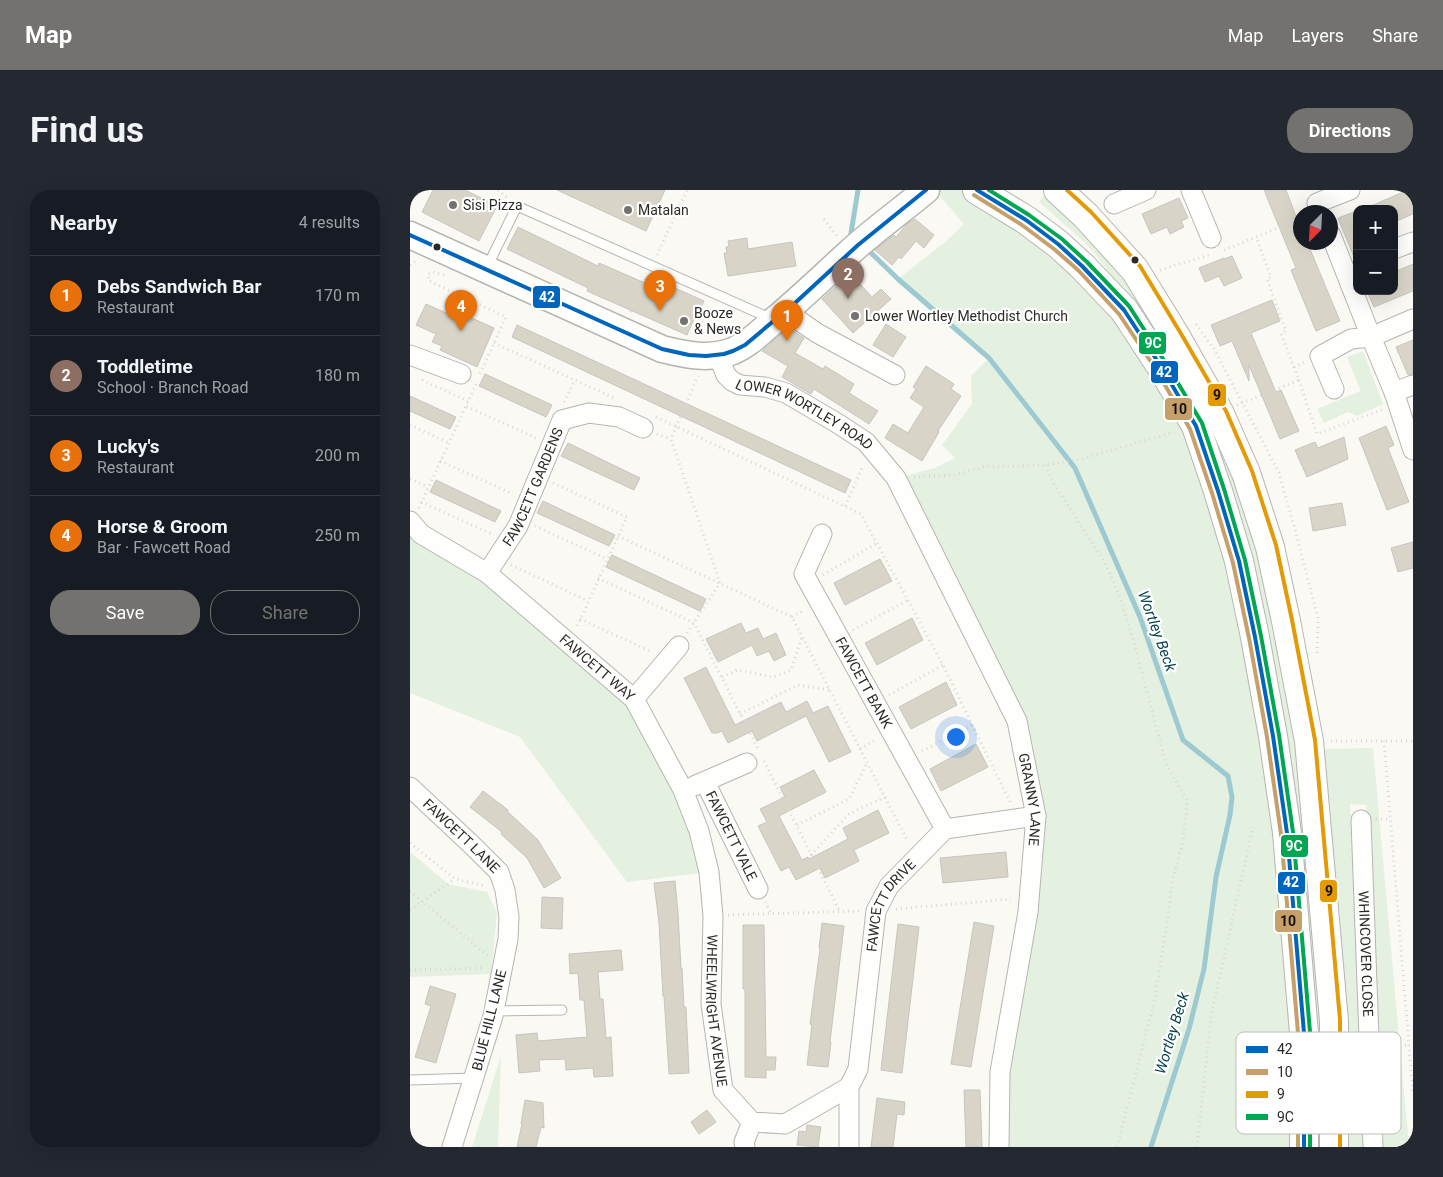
<!DOCTYPE html>
<html lang="en">
<head>
<meta charset="utf-8">
<style>
  :root { --surface:#171b24; --page:#242831; --text:#f1f3f6; --muted:#9ea1a6; --line:#363941; --accent:#73726e }
  body { margin:0; font-family:Roboto,sans-serif; background:var(--page); color:var(--text) }
  .controls { position:absolute; right:15px; top:15px; display:grid; overflow:hidden; border-radius:10px; box-shadow:0 5px 20px #0002 }
  .controls button { width:45px; height:45px; display:grid; place-items:center; padding:0; border:0; border-bottom:1px solid var(--line); background:var(--surface); color:var(--text); font:25px sans-serif }
  .compass { position:absolute; left:883px; top:15px; width:45px; height:45px; border-radius:50%; background:var(--surface); box-shadow:0 5px 20px #0002; rotate:204deg }
  .you { position:absolute; left:545px; top:546px; width:18px; height:18px; margin:-12px; border:4px solid #fff; border-radius:50%; background:#1a73e8; box-shadow:0 0 0 8px #1a73e833 }
  .badge { display:grid; place-items:center; width:32px; height:32px; border-radius:50%; background:var(--accent); color:#fff; font-size:16px; font-weight:700 }
  .pin { position:absolute; translate:-50% -41px; filter:drop-shadow(0 1px 2px #0008) }
  .pin::after { content:''; position:absolute; top:26px; width:18px; height:15px; background:inherit; clip-path:polygon(0 0,100% 0,50% 100%) }
  .list { margin:0; padding:0; list-style:none }
  h2 { display:flex; justify-content:space-between; align-items:center; height:65px; margin:0; padding:0 20px; font-size:21px }
  h2 small { font-size:16px; font-weight:400; color:var(--muted) }
  .list li { display:grid; grid-template-columns:32px 1fr auto; gap:15px; align-items:center; box-sizing:border-box; height:80px; padding:0 20px; border-top:1px solid var(--line) }
  .list b { display:block; font-size:19px; white-space:nowrap }
  .list p { margin:0; font-size:16px; white-space:nowrap; color:var(--muted) }
  .list em { font-size:16px; font-style:normal; color:var(--muted) }
  .actions { display:flex; gap:10px; padding:15px 20px }
  .actions a { flex:1; padding:11px 0; border:1px solid var(--accent); border-radius:20px; text-align:center; font-size:18px; color:var(--accent) }
  .actions .main { background:var(--accent); color:#fff }
  .map { position:relative; flex:none; width:1003px; height:957px; overflow:hidden; border-radius:20px }
  header { display:flex; align-items:center; gap:30px; box-sizing:border-box; height:70px; padding:0 25px; background:var(--accent); color:#fff }
  header strong { font-size:24px }
  nav { display:flex; gap:28px; margin-inline-start:auto; font-size:18px }
  .intro { display:flex; align-items:center; justify-content:space-between; box-sizing:border-box; height:120px; padding:0 30px }
  h1 { margin:0; font-size:35px }
  .button { padding:12px 22px; border-radius:20px; background:var(--accent); color:#fff; font-size:18px; font-weight:700 }
  main { display:flex; gap:30px; padding:0 30px }
  aside { flex:1; background:var(--surface); border-radius:20px; box-shadow:0 5px 20px #0002 }
  .map>svg:first-child { display:block }
  .green { fill:#e4f1e1 }
  .lines { fill:none; stroke-linecap:round; stroke-linejoin:round }
  .stream { stroke:#9dc9d1; stroke-width:5 }
  .building { fill:#d8d5c8; stroke:#c6c5c0 }
  .lane-casing { stroke:#b6b5b1; stroke-width:11 }
  .street-casing { stroke:#b6b5b1; stroke-width:21 }
  .secondary-casing { stroke:#b6b5b1; stroke-width:29 }
  .highway-casing { stroke:#b6b5b1; stroke-width:30 }
  .path { stroke:#d8d8d6; stroke-width:3; stroke-dasharray:1 4; stroke-linecap:butt }
  .lane { stroke:#fefefd; stroke-width:9 }
  .street { stroke:#fefefd; stroke-width:19 }
  .secondary { stroke:#fefefd; stroke-width:26 }
  .highway { stroke:#fefefd; stroke-width:28 }
  .bus-1-casing { stroke:#fff; stroke-width:8 }
  .bus-2-casing { stroke:#fff; stroke-width:8 }
  .bus-3-casing { stroke:#fff; stroke-width:8 }
  .bus-4-casing { stroke:#fff; stroke-width:8 }
  .bus-1 { stroke:#0065bd; stroke-width:4 }
  .bus-2 { stroke:#c69f69; stroke-width:4 }
  .bus-3 { stroke:#e39a04; stroke-width:4 }
  .bus-4 { stroke:#00a651; stroke-width:4 }
  .poi-dot { fill:#73726e; stroke:#fff; stroke-width:2 }
  .bus-dot { fill:#2b2a26; stroke:#fff; stroke-width:2 }
  .labels { text-anchor:middle; stroke-width:4.5; stroke-linejoin:round; paint-order:stroke }
  .poi-label { font-size:14px; fill:#2b2a26; stroke:#fff; text-anchor:start }
  .street-label { font-size:14px; fill:#2b2a26; stroke:#fff }
  .water-label { font-size:15px; font-style:italic; fill:#07444f; stroke:#fff }
  .key { fill:#fff; stroke:#bfbfbe; stroke-width:1 }
  .key-label { font-size:14px; fill:#2b2a26 }
  .line-badge { stroke:#fff; stroke-width:2 }
  .badge-label { font-size:14px; text-anchor:middle; font-weight:bold; fill:#fff }
  .pale-badge-label { font-size:14px; text-anchor:middle; font-weight:bold; fill:#111 }
</style>
</head>
<body>
<header>
<strong>Map</strong>
<nav><a>Map</a><a>Layers</a><a>Share</a></nav>
</header>
<div class="intro"><h1>Find us</h1><a class="button">Directions</a></div>
<main>
<aside>
<h2>Nearby<small>4 results</small></h2>
<ul class="list">
<li><span class="badge" style="background:#e8710a">1</span><div><b>Debs Sandwich Bar</b><p>Restaurant</p></div><em>170 m</em></li>
<li><span class="badge" style="background:#8d6e63">2</span><div><b>Toddletime</b><p>School · Branch Road</p></div><em>180 m</em></li>
<li><span class="badge" style="background:#e8710a">3</span><div><b>Lucky's</b><p>Restaurant</p></div><em>200 m</em></li>
<li><span class="badge" style="background:#e8710a">4</span><div><b>Horse &amp; Groom</b><p>Bar · Fawcett Road</p></div><em>250 m</em></li>
</ul>
<div class="actions"><a class="main">Save</a><a>Share</a></div>
</aside>
<div class="map">
<svg width="1003" height="957" viewBox="0 0 1003 957">
  <rect width="100%" height="100%" fill="#faf9f3"/>
  <!-- green -->
  <g class="green">
    <path d="M525,0H567L616,30L752,178L845,447L892,957H589L622,661L607,531L486,288L525,278L545,268L532,255L562,214L561,186L579,168L488,89L534,53L554,34Z"/>
    <path d="M635,4L708,74L799,225L688,67L672,50L629,12Z"/>
    <path d="M953,161L973,214L947,226L938,222L914,233L907,219L951,201L937,167Z"/>
    <path d="M801,231L822,279L842,337L869,452L893,599L909,744L915,957H903V852L798,242Z"/>
    <path d="M0,331L224,509L299,682L217,692L110,547L0,503Z"/>
    <path d="M963,558L999,957H970L956,615L940,614L956,957H936L910,559Z"/>
    <path d="M0,662L38,694L77,702L87,723L81,784L0,787Z"/>
    <path d="M91,866L88,957H62L64,951Z"/>
  </g>
  <g class="lines">
    <!-- stream -->
    <g class="stream">
      <path d="M445,47L441,43L448,0"/>
      <path d="M456,58L488,89L579,168L665,278L730,427L773,550L818,586L822,607L820,625L806,687L794,779L779,839L741,957"/>
    </g>
  </g>
  <!-- building -->
  <g class="building">
    <path d="M23,0H55L87,16L69,51L12,22Z"/>
    <path d="M147,0H255L236,41Z"/>
    <path d="M854,0H876L890,37V52H897L930,131L906,141L881,80L886,78Z"/>
    <path d="M998,0H1003V24L984,32V19H954Z"/>
    <path d="M769,8L778,28L771,31L774,37L760,44L757,37L741,44L732,24Z"/>
    <path d="M947,21V72H946L928,28Z"/>
    <path d="M505,29L524,45L514,58L506,51L491,69L489,67L482,75L465,60L484,45L486,47L497,34Z"/>
    <path d="M108,37L188,76L189,73L242,96L245,89L294,111L288,124H286L277,145L177,101L178,98L97,59Z"/>
    <path d="M337,48L338,59L382,52L386,76L318,86L314,63H317L316,57L319,56L318,51Z"/>
    <path d="M822,66L832,88L814,96L809,86L795,92L789,78L814,68V69Z"/>
    <path d="M1003,74V101L964,117L957,101H984V82Z"/>
    <path d="M440,83L462,107L471,99L481,109L443,143L412,109Z"/>
    <path d="M862,110L870,131L841,143L866,202L871,200L889,241L870,249L839,175V191L822,151L810,156L801,135Z"/>
    <path d="M16,114L52,130L55,125L84,138L67,177L30,160L32,156L22,152L26,144L6,135Z"/>
    <path d="M476,134L496,147L483,167L463,155Z"/>
    <path d="M107,135L441,290L435,303L102,147Z"/>
    <path d="M378,138L394,148L385,163L413,179L415,176L444,194L439,203L468,221L459,234L404,199L401,204L372,187L378,176L352,161Z"/>
    <path d="M1003,150V184L998,185L986,157Z"/>
    <path d="M516,176L544,194L541,199L551,206L528,241L529,242L512,271L475,248L483,234L498,243L514,217L500,208L506,199L503,197Z"/>
    <path d="M75,184L142,215L136,227L69,196Z"/>
    <path d="M0,206L46,227L40,239L0,221Z"/>
    <path d="M976,236L984,255L978,258L999,312L977,320L949,248Z"/>
    <path d="M934,247L938,269L897,287L885,260L905,252L908,258Z"/>
    <path d="M158,253L230,288L224,300L151,266Z"/>
    <path d="M26,290L91,321L85,332L20,302Z"/>
    <path d="M133,311L205,345L199,356L127,323Z"/>
    <path d="M932,313L936,335L903,341L899,318Z"/>
    <path d="M1003,352V378L988,382L981,358Z"/>
    <path d="M202,365L296,409L290,421L196,377Z"/>
    <path d="M470,369L482,391L435,415L424,393Z"/>
    <path d="M502,428L513,450L467,475L455,453Z"/>
    <path d="M331,433L336,443L348,438L353,449L366,443L376,465L364,471L359,461L347,466L342,455L308,472L296,449Z"/>
    <path d="M296,477L325,535L371,512L376,522L397,511L403,523L418,516L441,562L419,572L396,526L347,551L342,541L318,553L312,541L307,543H302L274,488Z"/>
    <path d="M536,492L547,515L501,539L489,517Z"/>
    <path d="M566,554L578,577L531,601L520,579Z"/>
    <path d="M404,580L416,602L369,626L392,670L398,667L399,669L438,649L433,638L468,620L479,643L444,660L449,671L415,688L410,678L386,690L379,677L371,681L348,636L357,632L350,619L375,607L370,597Z"/>
    <path d="M73,601L98,620L97,621L128,650L151,688L134,698L117,668L91,644L92,642L60,617Z"/>
    <path d="M596,662L598,687L533,693L530,668Z"/>
    <path d="M265,691L268,723L271,778H272L274,817H276L279,883L259,884L254,806H253L249,733L244,693Z"/>
    <path d="M132,707L153,708L152,739L131,738Z"/>
    <path d="M564,732L584,736L561,877L541,874Z"/>
    <path d="M412,733L434,736L420,852H421L418,877L397,875L402,835L400,834L410,759L409,758Z"/>
    <path d="M488,734L509,737L492,883L471,880Z"/>
    <path d="M333,735H354L356,867H366L365,880H356V888L335,887V799H333Z"/>
    <path d="M211,760L213,780L188,782L190,809H193L196,848L201,847L203,886L184,887L183,878L156,880L155,869L129,870L130,881L109,883L106,845L127,843L128,851L177,847L174,810H170L168,783L160,784L159,764Z"/>
    <path d="M20,796L46,804L26,873L5,867L21,816L15,814Z"/>
    <path d="M554,900H570L572,957H556Z"/>
    <path d="M467,908L495,912L494,925L487,924L483,957H461Z"/>
    <path d="M115,910L133,913L134,938L131,937L126,957H107L112,934H111Z"/>
    <path d="M297,920L306,932L289,944L281,932Z"/>
    <path d="M397,935L411,937L408,957L387,955L389,941L396,942Z"/>
  </g>
  <g class="lines">
    <!-- lane casing -->
    <g class="lane-casing">
      <g id="lane">
        <path d="M77,77L107,16L362,129"/>
        <path d="M84,821L152,820"/>
        <path d="M0,890L63,888"/>
      </g>
    </g>
    <!-- street casing -->
    <g class="street-casing">
      <g id="street">
        <path d="M781,0L801,48"/>
        <path d="M907,13L940,0"/>
        <path d="M704,14L736,0"/>
        <path d="M921,45L961,147L984,202L1003,260"/>
        <path d="M984,59L1003,52"/>
        <path d="M375,121L407,143L485,185"/>
        <path d="M0,165L51,184"/>
        <path id="s1" d="M308,165L316,185L322,191L330,195L355,197L376,203L427,233L456,252L486,288L607,531L626,626L618,722L590,882L589,957"/>
        <path d="M924,199L910,166L941,149L961,147L1003,129"/>
        <path d="M984,202L1003,195"/>
        <path id="s2" d="M0,331L11,344L77,383L224,509L273,600L289,641L299,682L303,726L301,814L313,900L342,932L375,934L439,897"/>
        <path id="s3" d="M412,344L394,384L535,639"/>
        <path id="s4" d="M77,383L108,336L152,230L179,223L209,227L233,238"/>
        <path d="M224,509L269,456"/>
        <path id="s5" d="M295,592L348,699"/>
        <path d="M284,596L337,573"/>
        <path id="s6" d="M0,597L64,657L89,682L95,700L99,727L98,749L83,826L42,957"/>
        <path id="s7" d="M951,630L963,957"/>
        <path d="M335,957L334,952L342,932"/>
        <path id="s8" d="M439,957V897L448,879L466,721L479,696L535,639L626,626"/>
      </g>
    </g>
    <!-- secondary casing -->
    <g class="secondary-casing">
      <path id="secondary" d="M0,45L252,159C276,165 299,170 323,161C340,154 352,140 366,129C391,108 415,85 439,63C464,40 491,21 516,0"/>
    </g>
    <!-- highway casing -->
    <g class="highway-casing">
      <g id="highway">
        <path d="M567,0L616,30L648,54L672,76L714,120L752,178L786,236L808,301L829,371L845,447L863,546L877,643L894,843V957"/>
        <path d="M648,0L676,26L725,80L765,145L810,224L836,283L860,357L876,431L899,551L924,831V957"/>
      </g>
    </g>
    <!-- path -->
    <g class="path">
      <path d="M88,0L99,9"/>
      <path d="M414,29L427,46"/>
      <path d="M814,60L846,47"/>
      <path d="M247,65L277,0"/>
      <path d="M0,75L7,70"/>
      <path d="M750,80L799,65"/>
      <path d="M34,85L23,82L18,84L19,91L96,127L69,186"/>
      <path d="M220,122L237,87"/>
      <path d="M786,134L804,159L869,283L885,339L908,429L907,466"/>
      <path d="M84,153L204,208"/>
      <path d="M884,177L895,172"/>
      <path d="M12,190L58,211"/>
      <path d="M889,190L907,244L974,219"/>
      <path d="M66,194L56,216L126,248"/>
      <path d="M154,212L165,190"/>
      <path d="M827,215L889,190L871,144L876,141L857,89L861,87L846,47L891,28"/>
      <path d="M246,227L451,324L533,475L600,612"/>
      <path d="M0,235L39,253"/>
      <path d="M247,244L261,249"/>
      <path d="M30,271L103,304"/>
      <path d="M637,275L641,289L696,375L708,402L725,455L744,530L757,576L777,610L776,626L772,656L762,691L758,726L745,808L707,957"/>
      <path d="M504,287L544,285L573,277L637,275L671,269L765,242"/>
      <path d="M0,289L18,297"/>
      <path d="M143,293L217,327L166,439"/>
      <path d="M11,312L84,345"/>
      <path d="M435,316L453,276"/>
      <path d="M9,318L56,216"/>
      <path d="M125,336L197,369"/>
      <path d="M208,346L382,427L498,652"/>
      <path d="M101,375L178,411"/>
      <path d="M413,385L467,353"/>
      <path d="M188,388L284,433L348,559"/>
      <path d="M382,427L394,420"/>
      <path d="M170,429L242,462"/>
      <path d="M443,440L498,410"/>
      <path d="M277,443L310,393L261,249L288,186"/>
      <path d="M312,487L327,480L363,487L381,480L392,447"/>
      <path d="M479,505L533,475"/>
      <path d="M330,524L388,495L420,500"/>
      <path d="M921,551H1003"/>
      <path d="M974,551L1003,905"/>
      <path d="M450,559L467,549"/>
      <path d="M512,561L562,535"/>
      <path d="M354,571L430,722"/>
      <path d="M966,629H980"/>
      <path d="M387,635L439,609L457,573"/>
      <path d="M0,653L45,689L75,696"/>
      <path d="M401,665L439,624L475,607"/>
      <path d="M0,701L78,766"/>
      <path d="M355,712L362,724"/>
      <path d="M486,719L601,709"/>
      <path d="M0,720L45,689"/>
      <path d="M318,725L449,721"/>
      <path d="M0,780L74,778"/>
      <path d="M975,857L999,855"/>
      <path d="M787,957L801,826L843,637"/>
    </g>
    <!-- lane -->
    <use href="#lane" class="lane"/>
    <!-- street -->
    <use href="#street" class="street"/>
    <!-- secondary -->
    <use href="#secondary" class="secondary"/>
    <!-- highway -->
    <use href="#highway" class="highway"/>
    <!-- bus-1 casing -->
    <g class="bus-1-casing">
      <g id="bus-1">
        <path d="M567,0L616,30L648,54L672,76L714,120L752,178L786,236L808,301L829,371L845,447L863,546L877,643L894,843V957"/>
        <path d="M0,45L252,159L279,165L296,166L314,164L323,161L335,155L385,113L448,55L516,0"/>
      </g>
    </g>
    <!-- bus-2 casing -->
    <g class="bus-2-casing">
      <path id="bus-2" d="M564,5L612,35L644,59L668,80L709,124L747,181L780,239L802,303L823,373L839,448L857,547L871,644L888,843V957"/>
    </g>
    <!-- bus-3 casing -->
    <g class="bus-3-casing">
      <path id="bus-3" d="M657,0L681,22L730,76L770,142L816,221L842,281L866,355L882,430L905,550L930,830V957"/>
    </g>
    <!-- bus-4 casing -->
    <g class="bus-4-casing">
      <path id="bus-4" d="M579,0L619,25L652,49L677,72L719,116L757,175L792,233L814,299L835,370L851,446L869,545L883,642L900,842V957"/>
    </g>
    <!-- bus-1 -->
    <use href="#bus-1" class="bus-1"/>
    <!-- bus-2 -->
    <use href="#bus-2" class="bus-2"/>
    <!-- bus-3 -->
    <use href="#bus-3" class="bus-3"/>
    <!-- bus-4 -->
    <use href="#bus-4" class="bus-4"/>
  </g>
  <!-- markers -->
  <g class="poi-dot">
    <circle cx="43" cy="15" r="5"/>
    <circle cx="218" cy="20" r="5"/>
    <circle cx="445" cy="126" r="5"/>
    <circle cx="274" cy="131" r="5"/>
  </g>
  <g class="bus-dot">
    <circle cx="27" cy="57" r="4.5"/>
    <circle cx="725" cy="70" r="4.5"/>
  </g>
  <g class="labels">
    <!-- poi labels -->
    <g class="poi-label">
      <text x="53" y="20">Sisi Pizza</text>
      <text x="228" y="25">Matalan</text>
      <text x="284" y="128">Booze<tspan x="284" dy="16">&amp; News</tspan></text>
      <text x="455" y="131">Lower Wortley Methodist Church</text>
    </g>
    <!-- street labels -->
    <g class="street-label">
      <text dy="5" stroke="none"><textPath href="#s1" startOffset="111">LOWER WORTLEY ROAD</textPath></text>
      <text dy="5" stroke="none"><textPath href="#s4" startOffset="98">FAWCETT GARDENS</textPath></text>
      <text dy="5" stroke="none"><textPath href="#s2" startOffset="239">FAWCETT WAY</textPath></text>
      <text dy="5" stroke="none"><textPath href="#s3" startOffset="168">FAWCETT BANK</textPath></text>
      <text dy="5" stroke="none"><textPath href="#s1" startOffset="578">GRANNY LANE</textPath></text>
      <text dy="5" stroke="none"><textPath href="#s5" startOffset="60">FAWCETT VALE</textPath></text>
      <text dy="5" stroke="none"><textPath href="#s6" startOffset="71">FAWCETT LANE</textPath></text>
      <text dy="5" stroke="none"><textPath href="#s8" startOffset="250">FAWCETT DRIVE</textPath></text>
      <text dy="5" stroke="none"><textPath href="#s7" startOffset="134">WHINCOVER CLOSE</textPath></text>
      <text dy="5" stroke="none"><textPath href="#s2" startOffset="616">WHEELWRIGHT AVENUE</textPath></text>
      <text transform="translate(79 830) rotate(-76)" y="5">BLUE HILL LANE</text>
    </g>
    <!-- water labels -->
    <g class="water-label">
      <text transform="translate(747 441) rotate(70)" y="5">Wortley Beck</text>
      <text transform="translate(762 843) rotate(-73)" y="5">Wortley Beck</text>
    </g>
  </g>
  <!-- legend -->
  <rect x="826" y="842" width="165" height="102" rx="8" class="key"/>
  <rect x="836" y="856" width="22" height="7" fill="#0065bd"/>
  <rect x="836" y="879" width="22" height="6" fill="#c69f69"/>
  <rect x="836" y="901" width="22" height="7" fill="#e39a04"/>
  <rect x="836" y="924" width="22" height="6" fill="#00a651"/>
  <g class="key-label">
    <text x="867" y="864">42</text>
    <text x="867" y="887">10</text>
    <text x="867" y="909">9</text>
    <text x="867" y="932">9C</text>
  </g>
  <g class="line-badge">
    <rect x="122" y="95" width="29" height="24" rx="5" fill="#0065bd"/>
    <rect x="728" y="141" width="29" height="24" rx="5" fill="#00a651"/>
    <rect x="740" y="170" width="29" height="24" rx="5" fill="#0065bd"/>
    <rect x="797" y="193" width="20" height="24" rx="5" fill="#e39a04"/>
    <rect x="754" y="207" width="29" height="24" rx="5" fill="#c69f69"/>
    <rect x="870" y="644" width="29" height="24" rx="5" fill="#00a651"/>
    <rect x="867" y="681" width="29" height="24" rx="5" fill="#0065bd"/>
    <rect x="909" y="689" width="19" height="24" rx="5" fill="#e39a04"/>
    <rect x="864" y="719" width="29" height="24" rx="5" fill="#c69f69"/>
  </g>
  <g class="badge-label">
    <text x="137" y="112">42</text>
    <text x="743" y="158">9C</text>
    <text x="754" y="187">42</text>
    <text x="884" y="661">9C</text>
    <text x="881" y="697">42</text>
  </g>
  <g class="pale-badge-label">
    <text x="807" y="210">9</text>
    <text x="769" y="224">10</text>
    <text x="919" y="706">9</text>
    <text x="878" y="736">10</text>
  </g>
</svg>
<div class="controls">
<button>+</button>
<button>−</button>
</div>
<svg class="compass" viewBox="-18 -18 36 36"><path d="M0-13l5 13h-10z" fill="#e53935"/><path d="M0 13l5-13h-10z" fill="#9ea1a6"/></svg>
<div class="you"></div>
<div class="pin badge" style="left:377px;top:151px;background:#e8710a">1</div>
<div class="pin badge" style="left:438px;top:109px;background:#8d6e63">2</div>
<div class="pin badge" style="left:250px;top:121px;background:#e8710a">3</div>
<div class="pin badge" style="left:51px;top:141px;background:#e8710a">4</div>
</div>
</main>
</body>
</html>
